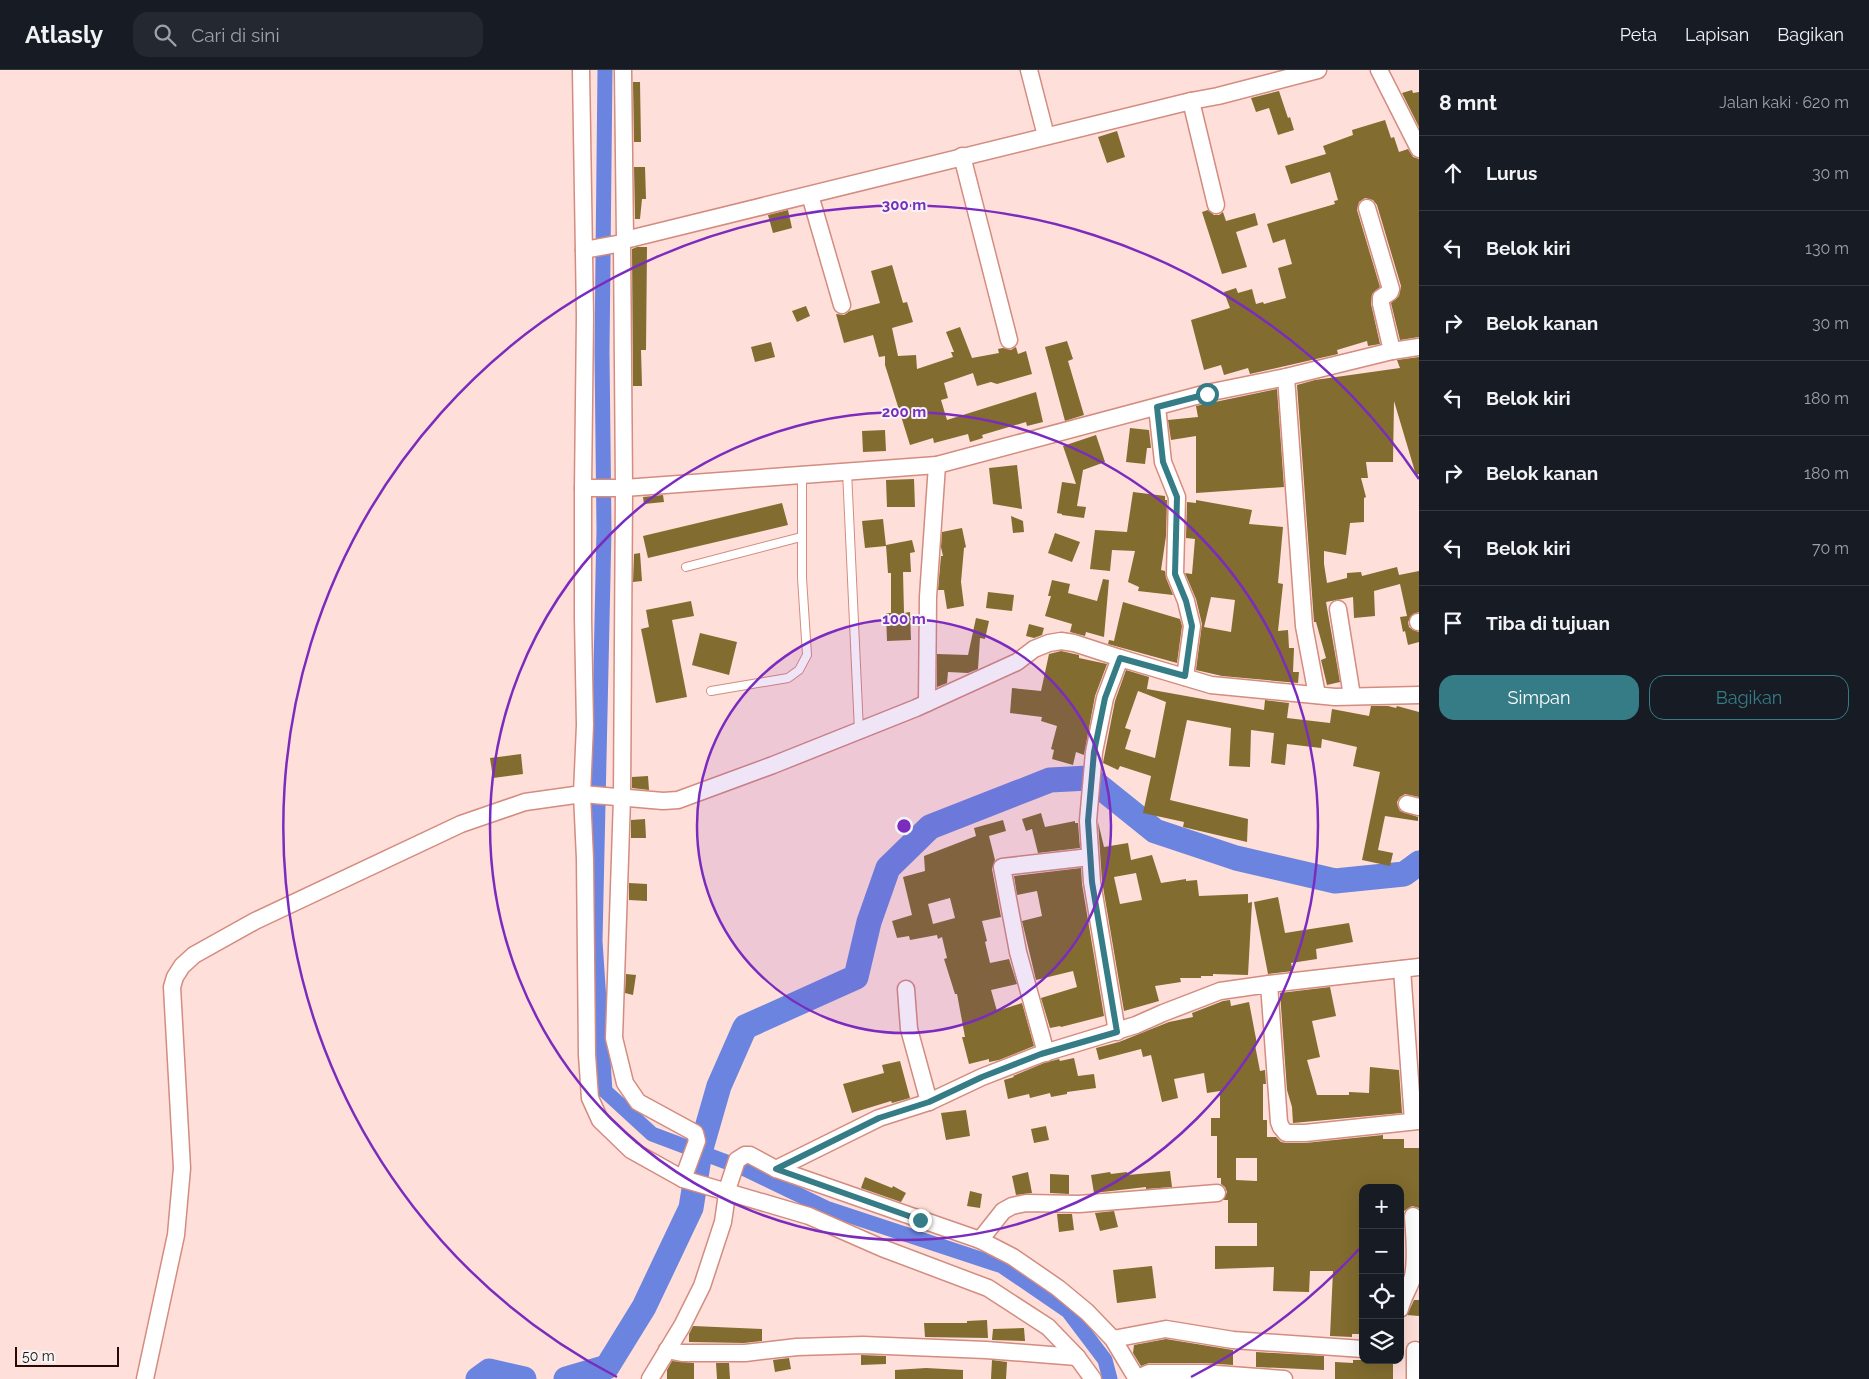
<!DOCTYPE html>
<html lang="id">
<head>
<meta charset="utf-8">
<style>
  :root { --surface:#171b24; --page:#242831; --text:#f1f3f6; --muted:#9ea1a6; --line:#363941; --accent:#357c87 }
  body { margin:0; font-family:Raleway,sans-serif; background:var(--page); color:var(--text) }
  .controls { position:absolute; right:15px; bottom:15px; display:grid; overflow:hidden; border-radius:10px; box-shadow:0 5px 20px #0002 }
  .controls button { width:45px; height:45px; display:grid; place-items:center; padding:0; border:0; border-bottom:1px solid var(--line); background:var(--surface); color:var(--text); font:25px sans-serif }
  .scale { position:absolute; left:15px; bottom:12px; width:104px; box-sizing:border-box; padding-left:5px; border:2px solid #240b07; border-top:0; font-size:14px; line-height:18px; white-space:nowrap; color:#240b07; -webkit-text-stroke:4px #f4f4f4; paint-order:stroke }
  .stop { position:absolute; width:15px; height:15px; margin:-11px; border:4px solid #357c87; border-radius:50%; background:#fff }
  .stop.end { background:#357c87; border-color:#fff; box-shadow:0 1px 5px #0008 }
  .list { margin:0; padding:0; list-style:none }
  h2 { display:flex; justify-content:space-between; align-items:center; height:65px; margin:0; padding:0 20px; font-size:21px }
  h2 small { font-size:16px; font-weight:400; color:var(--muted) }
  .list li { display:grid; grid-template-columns:32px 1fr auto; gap:15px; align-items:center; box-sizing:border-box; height:75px; padding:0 20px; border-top:1px solid var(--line) }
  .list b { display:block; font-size:19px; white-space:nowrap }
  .list em { font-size:16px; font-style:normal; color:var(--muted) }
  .actions { display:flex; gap:10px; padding:15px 20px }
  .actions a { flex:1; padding:11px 0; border:1px solid var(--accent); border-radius:15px; text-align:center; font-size:18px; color:var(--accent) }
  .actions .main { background:var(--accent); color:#fff }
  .icon { flex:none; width:28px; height:28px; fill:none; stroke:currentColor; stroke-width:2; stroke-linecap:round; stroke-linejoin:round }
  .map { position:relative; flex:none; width:1419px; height:1309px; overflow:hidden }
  header { display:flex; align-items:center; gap:30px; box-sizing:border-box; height:70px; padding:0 25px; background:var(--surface); border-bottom:1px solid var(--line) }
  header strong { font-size:24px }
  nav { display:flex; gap:28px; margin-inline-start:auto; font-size:18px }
  .search { width:350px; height:45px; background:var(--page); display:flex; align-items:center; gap:12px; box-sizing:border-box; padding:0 18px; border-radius:15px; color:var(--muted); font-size:19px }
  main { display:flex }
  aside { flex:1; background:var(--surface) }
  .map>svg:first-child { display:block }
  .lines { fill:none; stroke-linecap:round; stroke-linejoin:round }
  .canal { stroke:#6a84e0; stroke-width:15 }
  .river { stroke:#6a84e0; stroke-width:25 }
  .building { fill:#826c2f; fill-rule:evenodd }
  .service-casing { stroke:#d38c7f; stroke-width:10 }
  .minor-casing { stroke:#d38c7f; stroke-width:19 }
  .service { stroke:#fff; stroke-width:8 }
  .minor { stroke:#fff; stroke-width:16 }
  .route { stroke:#357c87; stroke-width:6 }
  .ring { fill:none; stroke:#7b2cbf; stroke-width:2.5 }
  .centre { fill:#7b2cbf; stroke:#f4f4f4; stroke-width:2.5 }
  .ring-label { font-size:15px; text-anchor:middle; font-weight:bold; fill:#7b2cbf; stroke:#f4f4f4; stroke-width:4; stroke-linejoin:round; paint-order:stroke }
</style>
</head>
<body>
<header>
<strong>Atlasly</strong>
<div class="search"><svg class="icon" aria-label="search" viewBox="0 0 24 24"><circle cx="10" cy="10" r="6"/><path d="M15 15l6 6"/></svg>Cari di sini</div>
<nav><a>Peta</a><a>Lapisan</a><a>Bagikan</a></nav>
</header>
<main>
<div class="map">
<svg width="1419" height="1309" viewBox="0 0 1419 1309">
  <rect width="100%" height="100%" fill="#ffdfd9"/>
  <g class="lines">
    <!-- canal -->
    <path class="canal" d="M605,0L602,282L604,460L595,871L605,1021L652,1064L745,1099L826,1138L1002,1196L1068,1241L1105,1290L1110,1309"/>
    <!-- river -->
    <g class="river">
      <path d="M478,1309L489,1301L524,1309"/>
      <path d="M566,1309L607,1297L644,1237L691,1138L700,1082L719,1016L745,957L856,907L869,852L888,798L930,757L1050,710L1089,708L1155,761L1236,788L1335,811L1404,804L1419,793"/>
    </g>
  </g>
  <!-- building -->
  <g class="building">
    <path d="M633,12H640L641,72H634Z"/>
    <path d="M1412,20L1413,23L1419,22V57L1402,23Z"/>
    <path d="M1279,21L1288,48L1290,47L1294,60L1278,65L1269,38L1256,42L1251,28Z"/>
    <path d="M1385,50L1391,68L1394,67L1399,82L1408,79L1413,87L1419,89V267L1400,270L1391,233L1399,226L1401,216L1377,135L1373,130L1365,128L1359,132L1357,140L1380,217L1372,224L1371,234L1380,274L1368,276L1367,271L1337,280L1338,284L1250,304L1248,298L1224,305L1221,295L1204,300L1191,250L1230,238L1224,222L1236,218L1238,223L1252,219L1256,234L1263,232L1264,234L1286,228L1278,198L1292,194L1285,169L1273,173L1267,154L1335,134L1334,131L1338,130L1330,102L1291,114L1285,96L1326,84L1323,76L1353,65L1352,60Z"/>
    <path d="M1117,61L1125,87L1107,93L1098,67Z"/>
    <path d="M634,97H645L646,129H642L640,149H635Z"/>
    <path d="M788,140L792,158L773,163L768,145Z"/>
    <path d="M1208,140L1214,145H1219L1223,142L1226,151L1255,143L1258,155L1236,162L1247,197L1222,204L1202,142Z"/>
    <path d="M637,177H647L646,280H641L642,316H633L632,179Z"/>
    <path d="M892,195L903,233L907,232L913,252L892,258L898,286L916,285L917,299L953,287L951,282H954L946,262L960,257L972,288L999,283L998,279L1003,278L1011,280L1016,277L1018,284L1026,281L1032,304L997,314L991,312L977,316L973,303L944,313L948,328L941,330L947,350L1036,322L1043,352L1027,356L1026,352L982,365L983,368L970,372L968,364L934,373L933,368L910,375L885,295V286L879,287L873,265L844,273L836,244L844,245L850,241L880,233L871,201Z"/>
    <path d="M806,236L810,246L797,252L792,241Z"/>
    <path d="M1067,271L1073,289L1068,291L1084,345L1065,351L1045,277Z"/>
    <path d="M771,272L775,287L755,292L751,277Z"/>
    <path d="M1419,287V404L1416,405L1394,331L1393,392H1366L1368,408H1361L1366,427L1364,428V452L1350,453L1346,485L1324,481V494L1327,513L1347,508V503L1361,502L1362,506L1397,497L1399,505L1419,501V542L1413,544L1408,552L1409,557L1413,560L1419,562V572L1408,575L1405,561L1403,562L1400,547L1407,546L1400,514L1374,521L1375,546L1354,548L1353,527L1326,532L1340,612L1327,615L1321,590L1326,588L1316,552H1314L1297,315L1315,310L1400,298L1397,290Z"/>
    <path d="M1277,319L1284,417L1196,423V366L1171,370L1168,350L1198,347L1196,336Z"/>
    <path d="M1130,358L1149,360L1151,378H1147L1145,394L1126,392Z"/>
    <path d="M885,360L886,381L863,382L862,361Z"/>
    <path d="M1096,365L1105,392L1083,400L1077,436L1086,437L1084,448L1062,445V444L1057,443L1062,412L1076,414L1063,376Z"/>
    <path d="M1017,395L1022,439L993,434L989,398Z"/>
    <path d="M914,409L915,437H887L886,410Z"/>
    <path d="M1133,422L1165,426V430H1167L1166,466L1161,500L1165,501L1166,508L1173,525L1138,521L1139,517L1128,512L1135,481L1112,480L1110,501L1090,499L1095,460L1127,462Z"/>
    <path d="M663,425L664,432L644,434L643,427Z"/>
    <path d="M1196,430L1252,440L1249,454L1283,457L1278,513L1283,514L1278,561L1288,560L1289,578H1294L1293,602H1299L1298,613L1222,606L1196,600L1202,554L1196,529L1185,503L1192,504L1195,469L1186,468L1187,432L1196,433ZM1211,527L1235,530L1231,562L1204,557Z"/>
    <path d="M782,433L788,455L648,488L643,466Z"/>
    <path d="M1011,446L1023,451L1024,462L1013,463Z"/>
    <path d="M883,449L886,476L865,478L862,451Z"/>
    <path d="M962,458L966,477L964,478L961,512L964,536L947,539L944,520H938L941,486H943L941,477L942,462Z"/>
    <path d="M1055,463L1080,472L1072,492L1048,483Z"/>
    <path d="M912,470L915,482L910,483L911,502H903L904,543L910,542L911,570L887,571L886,543H891V503H888L886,475Z"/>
    <path d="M640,483L642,511L633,512L634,484Z"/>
    <path d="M1103,509L1109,510L1104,567L1086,562L1085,566L1070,562L1072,554L1045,546L1051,526H1048L1052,510L1070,514L1068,523L1097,531Z"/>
    <path d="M988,522L1014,525L1012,541L986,538Z"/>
    <path d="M691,531L694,546L672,550L687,627L656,633L641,559L649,557L646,540Z"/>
    <path d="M1123,532L1180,549L1182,556L1177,593L1108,574L1109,570L1114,571Z"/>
    <path d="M976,548L989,551L985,569L980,568L978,599L968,603L948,602L947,613L937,617V584L968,585Z"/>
    <path d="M1029,554L1044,558L1042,565L1034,568L1026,566Z"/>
    <path d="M700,563L737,572L729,605L692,595Z"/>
    <path d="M1061,581L1079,585V588L1107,594L1095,626L1084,685L1076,682L1073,695L1052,689L1054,680L1051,679L1057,656L1041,651L1042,647L1010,643L1012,618L1041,621L1049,584Z"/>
    <path d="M1126,600L1149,607L1146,624L1138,621L1125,658L1131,660L1125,679L1155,688L1166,632L1146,624L1147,619L1264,640L1265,630L1289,633L1287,648L1330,653L1332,639L1369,646L1371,636H1388L1396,638L1397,636L1419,642V727L1405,724L1400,727L1397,732L1398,737L1400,741L1418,747V751L1385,746L1378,780L1393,783L1390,796L1362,790L1380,702L1353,696L1357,677L1322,669L1321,678L1287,674L1285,695L1271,693L1274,663L1251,660L1250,697L1229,696L1231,658L1187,650L1170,730L1248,749L1247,772L1183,757L1184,752L1143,743L1151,706L1120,696L1118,700L1103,693L1115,631Z"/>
    <path d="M521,684L523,704L493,708L490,688Z"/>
    <path d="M648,706L649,720L632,718V707Z"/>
    <path d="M1041,743L1045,757L1075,751V753H1078L1080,778L1038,783L1032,759L1026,761L1022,749Z"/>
    <path d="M645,749L646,768H631V750Z"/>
    <path d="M1003,750L1006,761L989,766L995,790L992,799L1001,847L982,851L987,871L985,872L990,893L1009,889L1017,914L991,920L997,941L1022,933L1034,976L999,990L989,992V989L969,994L962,967H965L957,924H955L944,889L947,888L942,867L938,869L937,865L910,870L909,866L897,868L892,851L912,845L903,807L925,801L924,786L976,766L974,758ZM950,828L955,848L933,854L928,834Z"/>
    <path d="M1098,752L1104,777L1128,773L1131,790L1152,785L1161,813L1186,809V811L1197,810L1199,826L1248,824V833L1252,832L1248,905L1213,904V906H1201V908H1180L1181,912L1155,916L1159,931L1124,941L1102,811ZM1136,803L1142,830L1120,834L1114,807Z"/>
    <path d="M1081,798L1082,814L1104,946L1061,957L1060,956L1050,958L1041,928L1077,917L1073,901L1036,910L1022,851L1042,846L1037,821L1017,825L1014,806Z"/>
    <path d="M629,813L647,814V831L629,830Z"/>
    <path d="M1278,827L1285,863L1349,853L1353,872L1316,879L1317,889L1291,893L1293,901L1268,904L1254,832Z"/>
    <path d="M626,904L636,905L633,925L625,923Z"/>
    <path d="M1330,917L1336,946L1312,951L1320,987L1307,990L1317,1025H1349V1022L1369,1023L1370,997L1399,1000L1402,1043L1293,1053L1292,1037L1287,1020L1280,923Z"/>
    <path d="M1230,930L1231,936L1249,932L1257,974L1255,975L1260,1001L1265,1000L1266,1014H1263V1050H1267V1067H1276L1281,1072L1286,1073H1305L1383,1065V1069H1404V1078H1419V1138L1412,1136L1404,1141V1160H1400V1118L1363,1117V1264H1352V1267L1330,1266L1333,1201H1310L1309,1222L1273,1221L1274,1197L1215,1199V1176H1257V1153H1228V1130H1223L1227,1122L1225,1117L1221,1114V1108H1217V1066H1211V1048H1220V1021L1207,1023L1204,1003L1174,1009L1178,1028L1162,1032L1151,985L1143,987L1141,979L1099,990L1096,978L1119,972L1169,952L1193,947L1192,943L1223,931ZM1236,1088H1257V1111L1236,1110Z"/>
    <path d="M1074,988L1078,1006L1094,1004L1096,1018L1067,1022V1024L1051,1027L1050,1023L1030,1028L1029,1024L1008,1029L1004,1010L1014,1007L1013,1006L1044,993L1059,989L1060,991Z"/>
    <path d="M900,991L910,1028L892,1033L891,1031L852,1043L843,1014L884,1003L882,995Z"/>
    <path d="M966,1040L970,1066L946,1070L941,1043Z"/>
    <path d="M1046,1056L1049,1070L1034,1073L1031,1059Z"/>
    <path d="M1170,1101L1172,1117L1146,1119V1117L1094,1123L1091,1105L1110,1102L1111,1104L1127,1102L1128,1105Z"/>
    <path d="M1028,1102L1032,1123L1016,1125L1012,1106Z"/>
    <path d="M1050,1104L1069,1105V1124L1050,1123Z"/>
    <path d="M865,1107L892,1118L893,1116L906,1123L901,1132L861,1118Z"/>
    <path d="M970,1121L982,1124L980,1138L967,1136Z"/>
    <path d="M1114,1141L1118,1157L1100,1161L1095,1143Z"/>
    <path d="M1057,1144H1072L1074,1160L1059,1162Z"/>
    <path d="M1152,1196L1156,1228L1117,1233L1113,1200Z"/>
    <path d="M1414,1230H1419V1246L1407,1245Z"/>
    <path d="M987,1250L988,1268L925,1267L924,1253H967V1251Z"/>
    <path d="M693,1256L762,1259V1271L744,1273L689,1272V1264Z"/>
    <path d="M1024,1258L1025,1271L992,1270L993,1259Z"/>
    <path d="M1166,1269L1233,1280V1295L1203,1293H1149L1141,1296L1133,1283L1134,1275Z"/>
    <path d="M1256,1282L1324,1286V1300L1256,1297Z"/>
    <path d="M861,1285L886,1286V1294L861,1295Z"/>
    <path d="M789,1288L791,1299L775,1302L773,1290Z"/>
    <path d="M992,1290L1007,1292L1006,1309H991Z"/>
    <path d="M1353,1290H1393V1309H1335V1292L1353,1293Z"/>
    <path d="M672,1291L694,1293V1309H667V1300Z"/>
    <path d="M716,1293H729L730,1309H717Z"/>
    <path d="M926,1298L963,1300V1309H895V1300Z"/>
  </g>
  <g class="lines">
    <!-- service casing -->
    <g class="service-casing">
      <g id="service">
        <path d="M847,401L859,661"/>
        <path d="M686,497L801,467"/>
        <path d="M711,621L788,608L799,600L807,585L802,508V405"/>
      </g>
    </g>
    <!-- minor casing -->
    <g class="minor-casing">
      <g id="minor">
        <path d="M581,0L585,246L583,418H624L937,395L1207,323L1286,307L1392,281L1419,277"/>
        <path d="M623,0L625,170"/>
        <path d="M1029,0L1046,66"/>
        <path d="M1379,0L1419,79"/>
        <path d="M1191,31L1216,135"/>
        <path d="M962,86L1009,270"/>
        <path d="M810,125L842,235"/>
        <path d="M1367,138L1391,219L1390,222L1381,228V234L1392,281"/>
        <path d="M584,180L622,173"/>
        <path d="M1286,307L1304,556L1317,625"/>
        <path d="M1157,337L1163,392L1177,427L1175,504L1186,531L1192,556L1185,607"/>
        <path d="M583,418V549L585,655L582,724L585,789L587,985L590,1028L600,1050L631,1080L683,1109L809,1146L882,1178L988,1218L1048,1257L1077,1287L1093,1309"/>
        <path d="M1338,539L1352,626"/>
        <path d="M1418,552H1419"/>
        <path d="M927,633L928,527L937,395"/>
        <path d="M1407,734L1419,737"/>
        <path d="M1402,899L1413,1051"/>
        <path d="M1269,914L1419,897"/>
        <path d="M906,919L909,959L929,1032"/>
        <path d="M1117,962L1092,812L1088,751L1094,682L1105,628L1120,588L1211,615L1335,627L1419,625"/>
        <path d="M1046,983L1018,882L1002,797L1090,787"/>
        <path d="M776,1099L980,1170L1013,1187L1058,1218L1087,1242L1113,1269L1137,1309"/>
        <path d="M683,1109L697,1071L695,1063L638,1032L625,1013L614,968L622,728L624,418L622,173L625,170L1191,31L1218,26L1318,0"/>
        <path d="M980,1170L1003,1141L1012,1136L1026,1133L1079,1134L1217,1123"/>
        <path d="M1400,1239C1403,1226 1410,1217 1413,1206C1417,1186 1414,1165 1413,1146"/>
        <path d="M1113,1269L1166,1259L1233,1270L1363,1279"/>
        <path d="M667,1280L682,1283H745L797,1277L863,1275L986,1280L1077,1287"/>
        <path d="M145,1309L176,1165L182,1098L172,917L175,907L182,896L194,885L255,851L461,754L525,732L582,724L663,731L678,730L773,695L916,638L1017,592L1034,579L1049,573L1061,571L1074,573L1120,588"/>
        <path d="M650,1309L682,1256L702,1216L723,1152L728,1117L737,1090L745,1085H750L776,1099L879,1048L929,1032L982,1007L1041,984L1136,955L1163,943L1220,921L1269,914L1279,1052L1281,1057L1286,1063H1305L1419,1051"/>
        <path d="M1136,1309L1149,1303H1203L1284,1309"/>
        <path d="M1415,1309V1280"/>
      </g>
    </g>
    <!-- service -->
    <use href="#service" class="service"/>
    <!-- minor -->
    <use href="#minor" class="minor"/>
  </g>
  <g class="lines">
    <!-- route -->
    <path class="route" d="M920,1150L776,1099L879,1048L929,1032L982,1007L1041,984L1117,962L1092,812L1088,751L1094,682L1105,628L1120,588L1185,606L1192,556L1186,531L1175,504L1177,427L1163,392L1157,337L1207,324"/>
  </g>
  <!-- distance rings -->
  <circle cx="904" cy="756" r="207" fill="#7b2cbf" fill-opacity=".12"/>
  <g class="ring">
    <circle cx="904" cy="756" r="207"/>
    <circle cx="904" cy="756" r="414"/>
    <path d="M1362 1176A621 621 0 0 1 1191 1307M617 1307A621 621 0 1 1 1419 409"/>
  </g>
  <circle cx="904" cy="756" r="8" class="centre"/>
  <g class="ring-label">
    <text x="904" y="140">300 m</text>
    <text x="904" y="347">200 m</text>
    <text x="904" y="554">100 m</text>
  </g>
</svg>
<div class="controls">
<button>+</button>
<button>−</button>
<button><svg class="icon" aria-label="locate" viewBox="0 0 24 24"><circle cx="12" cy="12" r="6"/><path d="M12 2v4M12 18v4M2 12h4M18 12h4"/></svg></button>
<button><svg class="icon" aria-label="layers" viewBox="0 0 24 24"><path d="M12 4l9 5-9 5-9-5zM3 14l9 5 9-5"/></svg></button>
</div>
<div class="scale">50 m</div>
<div class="stop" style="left:1207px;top:324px"></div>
<div class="stop end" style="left:920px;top:1150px"></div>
</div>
<aside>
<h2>8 mnt<small>Jalan kaki · 620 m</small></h2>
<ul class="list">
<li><svg class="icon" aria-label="ahead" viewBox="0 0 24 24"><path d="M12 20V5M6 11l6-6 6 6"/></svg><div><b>Lurus</b></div><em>30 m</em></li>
<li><svg class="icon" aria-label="left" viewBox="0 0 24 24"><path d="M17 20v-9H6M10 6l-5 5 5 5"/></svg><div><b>Belok kiri</b></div><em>130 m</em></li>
<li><svg class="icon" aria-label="right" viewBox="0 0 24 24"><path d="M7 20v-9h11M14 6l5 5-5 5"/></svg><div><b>Belok kanan</b></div><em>30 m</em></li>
<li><svg class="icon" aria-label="left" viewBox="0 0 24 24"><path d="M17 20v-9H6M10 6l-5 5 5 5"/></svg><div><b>Belok kiri</b></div><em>180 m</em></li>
<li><svg class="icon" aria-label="right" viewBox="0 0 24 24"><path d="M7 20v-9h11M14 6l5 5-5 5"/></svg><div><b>Belok kanan</b></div><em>180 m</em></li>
<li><svg class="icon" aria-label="left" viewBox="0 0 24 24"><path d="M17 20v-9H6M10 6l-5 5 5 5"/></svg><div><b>Belok kiri</b></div><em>70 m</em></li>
<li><svg class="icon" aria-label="arrive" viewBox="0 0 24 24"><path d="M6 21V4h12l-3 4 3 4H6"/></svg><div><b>Tiba di tujuan</b></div></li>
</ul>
<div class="actions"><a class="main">Simpan</a><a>Bagikan</a></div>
</aside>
</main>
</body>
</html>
